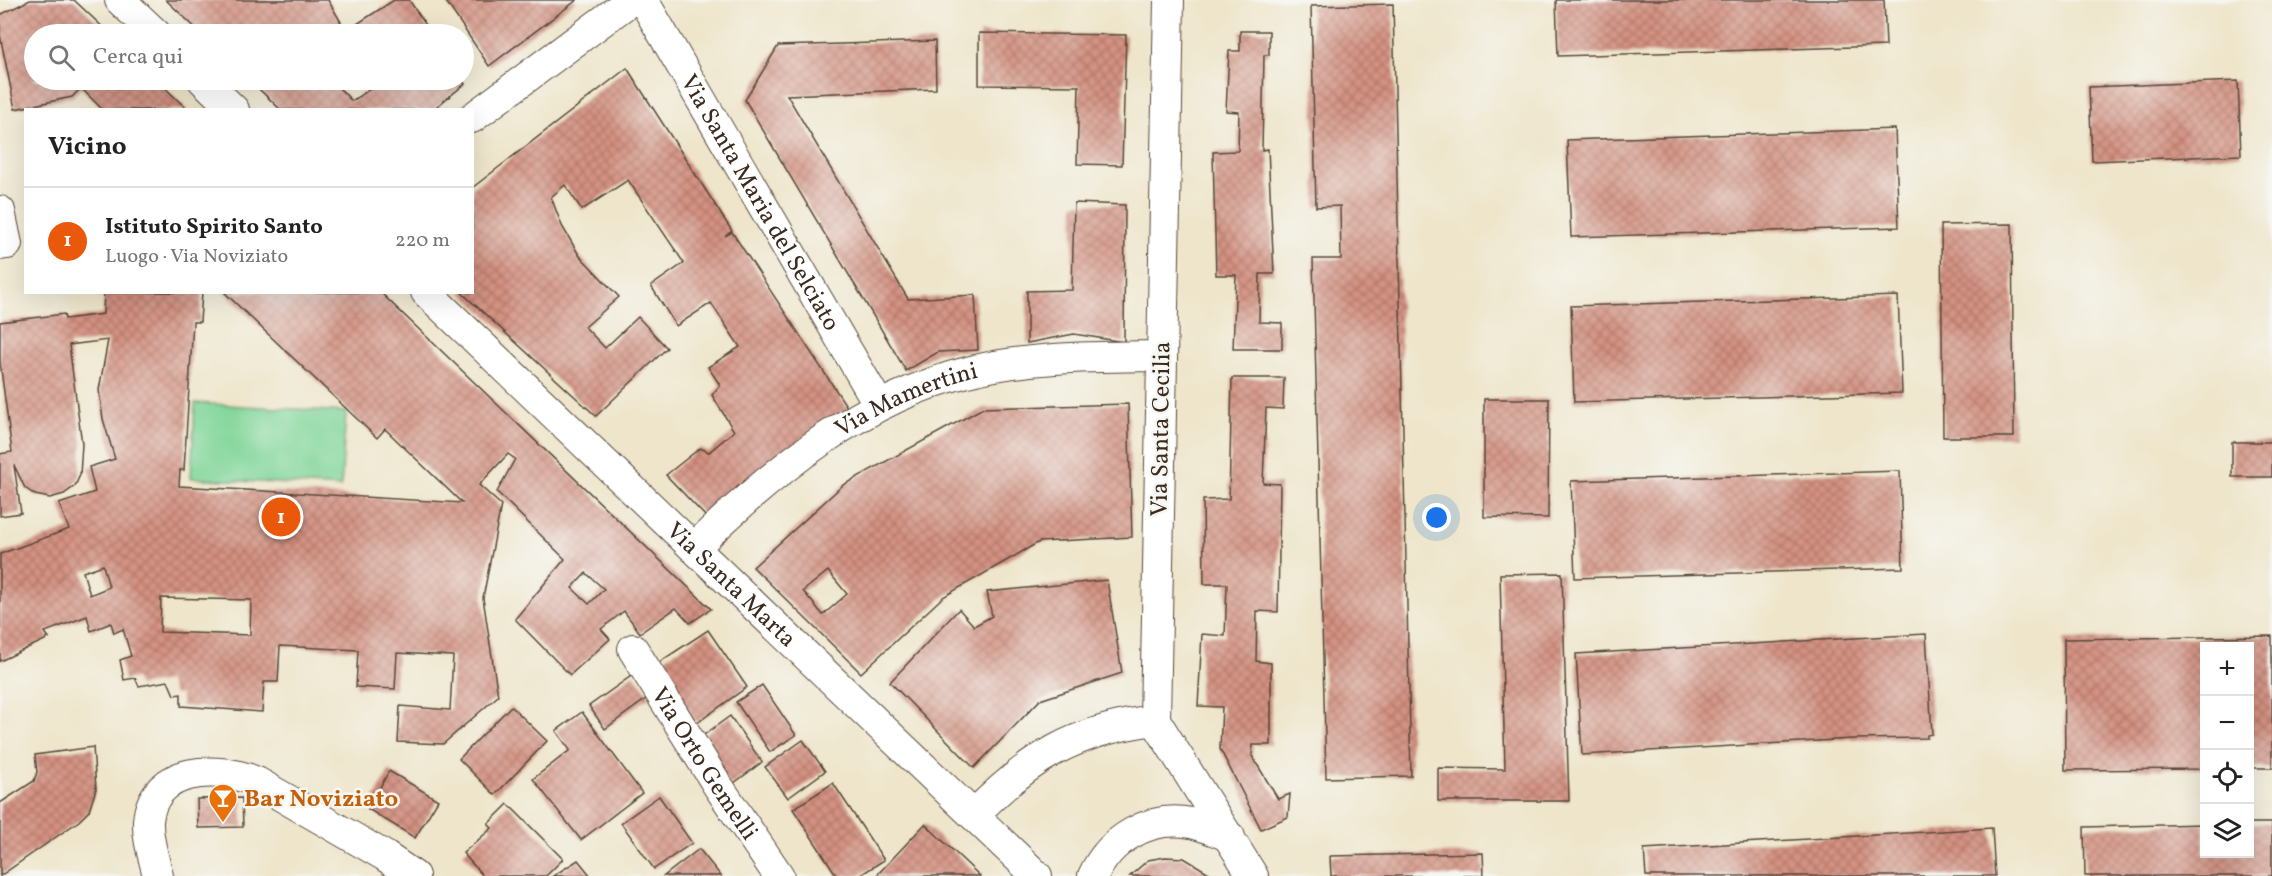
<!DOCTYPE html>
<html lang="it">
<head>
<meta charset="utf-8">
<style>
  :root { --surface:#fff; --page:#f6f6f6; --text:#222; --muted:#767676; --line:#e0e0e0; --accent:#ea580c }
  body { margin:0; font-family:Vollkorn,serif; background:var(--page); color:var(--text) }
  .controls { position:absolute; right:18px; bottom:18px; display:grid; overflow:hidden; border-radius:0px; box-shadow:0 6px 24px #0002 }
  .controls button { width:54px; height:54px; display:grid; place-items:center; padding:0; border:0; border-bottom:2px solid var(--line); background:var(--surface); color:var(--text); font:30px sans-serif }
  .you { position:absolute; left:1437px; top:518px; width:21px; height:21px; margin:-15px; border:4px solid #fff; border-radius:50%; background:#1a73e8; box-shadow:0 0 0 9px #1a73e833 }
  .badge { display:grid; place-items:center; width:39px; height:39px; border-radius:50%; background:var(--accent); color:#fff; font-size:20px; font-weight:700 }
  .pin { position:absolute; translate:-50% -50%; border:3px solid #fff; box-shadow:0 2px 6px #0006 }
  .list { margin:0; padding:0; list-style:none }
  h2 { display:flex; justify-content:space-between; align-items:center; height:78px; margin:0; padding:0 24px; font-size:26px }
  h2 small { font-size:20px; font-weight:400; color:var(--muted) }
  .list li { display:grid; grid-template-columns:39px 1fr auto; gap:18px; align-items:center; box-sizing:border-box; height:108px; padding:0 24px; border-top:2px solid var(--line) }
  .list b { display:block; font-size:22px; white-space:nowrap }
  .list p { margin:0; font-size:20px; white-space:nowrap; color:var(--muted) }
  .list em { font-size:20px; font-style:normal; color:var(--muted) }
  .icon { flex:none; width:33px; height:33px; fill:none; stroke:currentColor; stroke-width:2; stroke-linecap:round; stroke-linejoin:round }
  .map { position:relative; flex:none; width:2272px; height:876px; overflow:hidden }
  .search { position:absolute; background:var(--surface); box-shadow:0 6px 24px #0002; left:24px; top:24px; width:450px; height:66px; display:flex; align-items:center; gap:15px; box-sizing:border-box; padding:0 21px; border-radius:33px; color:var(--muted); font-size:22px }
  .panel { position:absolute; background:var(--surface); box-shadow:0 6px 24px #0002; left:24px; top:108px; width:450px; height:186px; border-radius:0px }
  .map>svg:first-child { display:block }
  .green { fill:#81d69a; stroke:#5e805c; stroke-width:1.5 }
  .building { fill:url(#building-cross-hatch); fill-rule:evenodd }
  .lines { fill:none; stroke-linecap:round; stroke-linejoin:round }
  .street-casing { stroke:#564638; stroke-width:32 }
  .street { stroke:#fff; stroke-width:30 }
  .labels { text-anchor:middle; stroke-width:5; stroke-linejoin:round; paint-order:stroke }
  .street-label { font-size:24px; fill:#3b2a1e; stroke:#f6f6f2 }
  .food-label { font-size:24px; font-weight:bold; fill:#c56008; stroke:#f6f6f2; text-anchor:start }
</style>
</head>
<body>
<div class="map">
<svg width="2272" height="876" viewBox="0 0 2272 876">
  <defs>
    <pattern id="building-cross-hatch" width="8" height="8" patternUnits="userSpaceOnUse" patternTransform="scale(1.5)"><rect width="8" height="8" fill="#d49282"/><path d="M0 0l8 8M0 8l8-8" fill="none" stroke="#ad776a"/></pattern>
  </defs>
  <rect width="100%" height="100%" fill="#f6f6f2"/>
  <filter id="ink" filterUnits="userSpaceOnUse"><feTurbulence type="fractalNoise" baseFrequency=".0167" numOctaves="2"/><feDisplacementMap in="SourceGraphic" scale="12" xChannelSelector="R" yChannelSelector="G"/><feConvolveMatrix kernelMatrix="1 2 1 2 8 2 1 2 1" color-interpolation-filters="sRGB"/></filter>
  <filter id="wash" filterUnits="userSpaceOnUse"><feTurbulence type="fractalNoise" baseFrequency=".008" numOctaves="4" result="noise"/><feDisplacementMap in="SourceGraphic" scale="24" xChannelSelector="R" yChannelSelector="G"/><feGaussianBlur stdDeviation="1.35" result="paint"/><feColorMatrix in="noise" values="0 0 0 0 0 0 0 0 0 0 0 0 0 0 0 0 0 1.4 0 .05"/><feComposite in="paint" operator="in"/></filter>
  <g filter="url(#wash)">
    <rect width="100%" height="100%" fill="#eee5ca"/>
    <!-- green -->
    <path class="green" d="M195,403L346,412L341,487L191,478Z"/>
    <g id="blocks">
      <!-- building -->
      <g class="building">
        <path d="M30,0H74L110,34H34V80H157L188,110H103L81,88L72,97L15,109L0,35V15Z"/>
        <path d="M166,0H328L341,22L322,34H202Z"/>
        <path d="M394,0H409L432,34H364L357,24Z"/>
        <path d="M445,0H577L489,66Z"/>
        <path d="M1556,0H1884L1886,46L1558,56Z"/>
        <path d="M1393,4L1411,776L1326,778L1313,259H1341L1340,206L1316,207L1311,6Z"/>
        <path d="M1240,31H1269V55H1264L1262,150L1268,149L1274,274H1260L1259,322L1282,323V349H1233L1236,275H1216L1213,152L1238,151L1239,112L1226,111L1229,51H1240Z"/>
        <path d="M979,33L1126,35L1122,165L1077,164L1079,86L979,85Z"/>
        <path d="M935,41L936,89L787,95L908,299L975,295L978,350L938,352L906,371L745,100L778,46Z"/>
        <path d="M627,68L732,231L725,236L732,232L849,410L708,519L666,475L700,448L709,452L734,431L712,395L720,385L708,367L740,347L711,303L676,326L651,286L684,263L628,180L582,210L565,185L551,197L562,226L579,255L619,297L585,327L605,348L638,317L667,348L596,416L461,292H472V188Z"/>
        <path d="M273,80H331L352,101L384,80H462L465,84L432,110H281L259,89Z"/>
        <path d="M2238,81L2241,155L2092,161L2089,87Z"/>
        <path d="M1895,129L1899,227L1571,237L1567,140Z"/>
        <path d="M1074,203L1125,205L1124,342L1074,334L1027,343V291L1072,290Z"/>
        <path d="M2012,224L2014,437H1943L1941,225Z"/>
        <path d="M104,292H202L200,322H193L184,470H180L179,486L462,503L385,429L377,438L224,292H380L711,609L690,623L676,608L640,633L624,611L601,629L610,639L570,675L515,619L565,559L497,492L515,459L508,454L479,485L501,505L483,598L498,696L443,744L398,742L400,706L450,710L453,656L397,653L395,689L356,687L358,650L280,646L278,682H264L262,712L181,706V694L174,695L168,681L139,686L135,678L124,680L120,660L131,656L123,629L114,633L111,623L91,631L87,616L45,632L49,638L0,661V554L69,529L59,504L95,492L89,467L115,459L103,419L99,390L108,340L69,345L82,444L80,475L75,486L64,494L50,498L35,495L25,488L14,465L21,513L0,516V454L12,452L0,362V322L64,314L65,319L103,314ZM103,565L109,587L90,595L83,572ZM586,573L604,589L589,604L572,588ZM161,598L251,600L250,635L160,632Z"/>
        <path d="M1898,296L1902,393L1574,402L1571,306Z"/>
        <path d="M1232,378H1284L1283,409L1266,408L1263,483L1280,484L1278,612L1257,611L1256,661L1271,663V745H1253L1252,756L1278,799L1290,794L1288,817L1261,829L1220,749L1222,707L1198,706L1202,634L1225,636L1227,584H1204L1203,500L1229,499Z"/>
        <path d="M1484,399H1549L1548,518L1484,517Z"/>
        <path d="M1128,404L1132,537L1039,542L943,597L861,673L753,567L843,485L983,408ZM828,571L847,594L823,615L803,591Z"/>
        <rect x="2232" y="442" width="40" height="35"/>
        <path d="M1900,471L1903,568L1575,578L1571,481Z"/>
        <path d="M1562,573L1569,801H1438V768L1505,769L1500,574Z"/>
        <path d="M1107,580L1122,673L1040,700L974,768L890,682L959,609L974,626L992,616L987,592Z"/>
        <path d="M708,630L747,687L697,723L658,663Z"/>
        <path d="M1926,634L1932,734L1927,735V738L1852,739L1582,755L1576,654Z"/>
        <path d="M2272,636V768H2250V646H2204V769L2065,770L2064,639Z"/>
        <path d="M634,674L650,696L605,729L589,706Z"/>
        <path d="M762,685L796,735L770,752L736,702Z"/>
        <path d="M511,706L547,741L495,795L459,759Z"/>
        <path d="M582,712L642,793L581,840L533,779L570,750L556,731Z"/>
        <path d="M730,716L762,762L730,786L697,740Z"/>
        <path d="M803,740L825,771L788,798L765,767Z"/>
        <path d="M93,747L96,789L89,811L79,821L0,876V803L34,781L37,772L35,755Z"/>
        <path d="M389,771L438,800L415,838L368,809Z"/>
        <path d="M833,783L884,860L859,876H837L793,809Z"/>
        <path d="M659,796L692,843L654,869L621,823Z"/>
        <path d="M242,798L243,827L198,828L197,799Z"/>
        <path d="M508,804L563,859L546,876H483L463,853L492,828L488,824Z"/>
        <path d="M2250,823H2272V876H2085L2084,827L2204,824V854H2250Z"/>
        <path d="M925,824L980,876H876Z"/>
        <path d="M1992,828L1995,876H1646L1644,849Z"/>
        <path d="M699,849L721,876H664Z"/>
        <path d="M1483,853L1484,876H1331L1330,856Z"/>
        <path d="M1165,857L1184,858L1214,876H1130L1148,860Z"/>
        <path d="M578,860L591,876H553Z"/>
      </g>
    </g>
  </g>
  <g filter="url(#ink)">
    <use href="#blocks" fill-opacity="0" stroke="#564638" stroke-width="1.5"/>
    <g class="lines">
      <!-- street casing -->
      <g class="street-casing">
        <g id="street">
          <path d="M120,0L156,34"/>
          <path id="s1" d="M643,0L879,405"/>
          <path d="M1169,0L1155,720L1253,876"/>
          <path d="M203,80L234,110"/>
          <path d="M472,118L631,0"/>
          <path d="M0,211L7,244L0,245"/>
          <path id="s2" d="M426,292L1037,876"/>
          <path id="s3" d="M694,548C773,471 862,398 971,371C1032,356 1099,357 1162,356"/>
          <path id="s4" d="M633,649L718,786L779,876"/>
          <path d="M974,815C1029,758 1075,730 1155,720"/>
          <path d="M158,876C154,858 147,839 148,821C153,765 219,766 257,782L385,856L414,876"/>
          <path d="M1093,876C1110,839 1149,815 1191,823C1204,826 1218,832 1230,837"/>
        </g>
      </g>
      <!-- street -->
      <use href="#street" class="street"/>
    </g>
  </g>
  <!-- icons -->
  <defs>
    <g id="bar-pin" transform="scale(1.5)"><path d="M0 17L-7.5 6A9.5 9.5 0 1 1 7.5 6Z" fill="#e8710a" stroke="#f6f6f2"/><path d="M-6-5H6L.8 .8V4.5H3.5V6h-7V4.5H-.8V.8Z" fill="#fff"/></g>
  </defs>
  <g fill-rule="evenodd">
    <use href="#bar-pin" x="223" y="798"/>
  </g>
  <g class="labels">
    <!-- street labels -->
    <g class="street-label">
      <text dy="8" stroke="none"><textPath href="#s1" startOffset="234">Via Santa Maria del Selciato</textPath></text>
      <text dy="8" stroke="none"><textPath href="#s3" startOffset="262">Via Mamertini</textPath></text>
      <text transform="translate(1160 429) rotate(-89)" y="8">Via Santa Cecilia</text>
      <text dy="8" stroke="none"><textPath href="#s2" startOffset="423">Via Santa Marta</textPath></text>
      <text dy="8" stroke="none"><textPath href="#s4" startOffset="135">Via Orto Gemelli</textPath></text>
    </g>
    <!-- food labels -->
    <g class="food-label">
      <text x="244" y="806">Bar Noviziato</text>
    </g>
  </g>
</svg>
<div class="controls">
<button>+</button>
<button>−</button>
<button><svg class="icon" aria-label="locate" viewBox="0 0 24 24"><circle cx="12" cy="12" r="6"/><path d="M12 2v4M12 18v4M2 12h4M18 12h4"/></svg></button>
<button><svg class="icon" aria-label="layers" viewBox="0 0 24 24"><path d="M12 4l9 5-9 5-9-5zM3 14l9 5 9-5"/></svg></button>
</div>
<div class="you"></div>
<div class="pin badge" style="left:281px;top:517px">1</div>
<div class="search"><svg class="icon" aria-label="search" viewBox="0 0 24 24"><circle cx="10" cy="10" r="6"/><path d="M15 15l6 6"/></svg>Cerca qui</div>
<section class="panel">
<h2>Vicino<small></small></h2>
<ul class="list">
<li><span class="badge">1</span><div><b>Istituto Spirito Santo</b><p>Luogo · Via Noviziato</p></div><em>220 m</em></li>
</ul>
</section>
</div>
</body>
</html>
